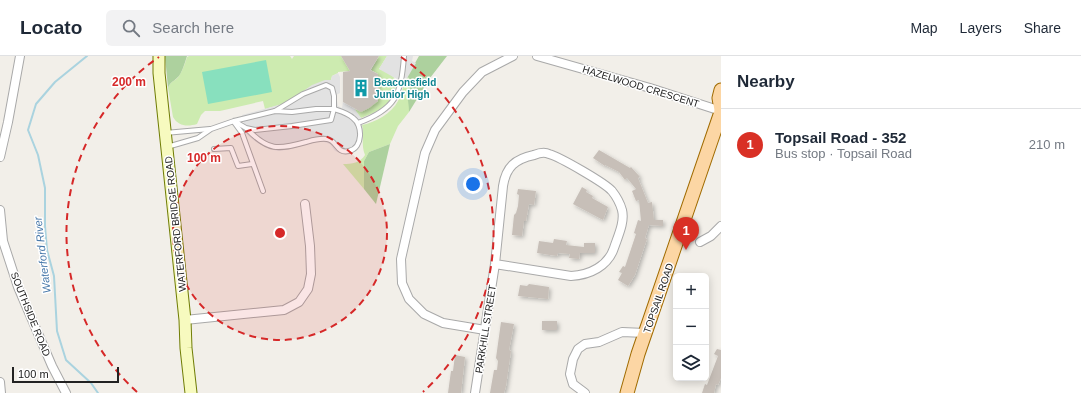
<!DOCTYPE html>
<html lang="en">
<head>
<meta charset="utf-8">
<style>
  :root { --surface:#fff; --page:#f2f2f3; --text:#1f2937; --muted:#747a83; --line:#e0e1e3; --accent:#d93025 }
  body { margin:0; font-family:Arial,sans-serif; background:var(--page); color:var(--text) }
  .controls { position:absolute; right:12px; bottom:12px; display:grid; overflow:hidden; border-radius:6px; box-shadow:0 2px 10px #0003 }
  .controls button { width:36px; height:36px; display:grid; place-items:center; padding:0; border:0; border-bottom:1px solid var(--line); background:var(--surface); color:var(--text); font:20px sans-serif }
  .scale { position:absolute; left:12px; bottom:10px; width:107px; box-sizing:border-box; padding-left:4px; border:2px solid #222; border-top:0; font-size:11px; line-height:14px; white-space:nowrap; color:#222; -webkit-text-stroke:3px #fff; paint-order:stroke }
  .you { position:absolute; left:473px; top:128px; width:14px; height:14px; margin:-10px; border:3px solid #fff; border-radius:50%; background:#1a73e8; box-shadow:0 0 0 6px #1a73e833 }
  .badge { display:grid; place-items:center; width:26px; height:26px; border-radius:50%; background:var(--accent); color:#fff; font-size:13px; font-weight:700 }
  .pin { position:absolute; translate:-50% -33px; filter:drop-shadow(0 1px 2px #0008) }
  .pin::after { content:''; position:absolute; top:21px; width:14px; height:12px; background:inherit; clip-path:polygon(0 0,100% 0,50% 100%) }
  .list { margin:0; padding:0; list-style:none }
  h2 { display:flex; justify-content:space-between; align-items:center; height:52px; margin:0; padding:0 16px; font-size:17px }
  h2 small { font-size:13px; font-weight:400; color:var(--muted) }
  .list li { display:grid; grid-template-columns:26px 1fr auto; gap:12px; align-items:center; box-sizing:border-box; height:72px; padding:0 16px; border-top:1px solid var(--line) }
  .list b { display:block; font-size:15px; white-space:nowrap }
  .list p { margin:0; font-size:13px; white-space:nowrap; color:var(--muted) }
  .list em { font-size:13px; font-style:normal; color:var(--muted) }
  .icon { flex:none; width:22px; height:22px; fill:none; stroke:currentColor; stroke-width:2; stroke-linecap:round; stroke-linejoin:round }
  .map { position:relative; flex:none; width:721px; height:337px; overflow:hidden }
  header { display:flex; align-items:center; gap:24px; box-sizing:border-box; height:56px; padding:0 20px; background:var(--surface); border-bottom:1px solid var(--line) }
  header strong { font-size:19px }
  nav { display:flex; gap:22px; margin-inline-start:auto; font-size:14px }
  .search { width:280px; height:36px; background:var(--page); display:flex; align-items:center; gap:10px; box-sizing:border-box; padding:0 14px; border-radius:6px; color:var(--muted); font-size:15px }
  main { display:flex }
  aside { flex:1; background:var(--surface) }
  .map>svg:first-child { display:block }
  .grass { fill:#cdebb0 }
  .forest { fill:#add19e }
  .pitch { fill:#88e0be }
  .parking { fill:#e2e2e2 }
  .lines { fill:none; stroke-linecap:round; stroke-linejoin:round }
  .stream { stroke:#aad3df; stroke-width:2 }
  .building { fill:#c7bfb8; filter:url(#shadow) }
  .lane-casing { stroke:#a9a9a9; stroke-width:6 }
  .street-casing { stroke:#a9a9a9; stroke-width:10 }
  .secondary-casing { stroke:#707d05; stroke-width:13 }
  .primary-casing { stroke:#a06b00; stroke-width:15 }
  .lane { stroke:#fff; stroke-width:4 }
  .street { stroke:#fff; stroke-width:8 }
  .secondary { stroke:#f7fabf; stroke-width:11 }
  .primary { stroke:#fcd6a4; stroke-width:13 }
  .ring { fill:none; stroke:#d62828; stroke-width:2; stroke-dasharray:7 5 }
  .labels { text-anchor:middle; stroke-width:3; stroke-linejoin:round; paint-order:stroke }
  .culture-label { font-size:10px; font-weight:bold; fill:#0d838f; stroke:#fff; text-anchor:start }
  .street-label { font-size:10px; fill:#222; stroke:#fff }
  .water-label { font-size:11px; font-style:italic; fill:#4a7aab; stroke:#fff }
  .centre { fill:#d62828; stroke:#fff; stroke-width:2 }
  .ring-label { font-size:12px; text-anchor:middle; font-weight:bold; fill:#d62828; stroke:#fff; stroke-width:3; stroke-linejoin:round; paint-order:stroke }
</style>
</head>
<body>
<header>
<strong>Locato</strong>
<div class="search"><svg class="icon" aria-label="search" viewBox="0 0 24 24"><circle cx="10" cy="10" r="6"/><path d="M15 15l6 6"/></svg>Search here</div>
<nav><a>Map</a><a>Layers</a><a>Share</a></nav>
</header>
<main>
<div class="map">
<svg width="721" height="337" viewBox="0 0 721 337">
  <defs>
    <filter id="shadow"><feDropShadow dx="2" dy="2" stdDeviation="2" flood-color="#0004"/></filter>
  </defs>
  <rect width="100%" height="100%" fill="#f2efe9"/>
  <!-- grass -->
  <g class="grass">
    <path d="M189,0H290L292,3L294,0H341L350,15L338,16V17L332,20L331,24L286,47L265,53L263,45L220,55H205L201,59L197,68C187,71 178,70 173,61L168,32C170,25 176,25 179,20C183,14 185,7 187,1Z"/>
    <path d="M379,0H387L379,13C384,15 392,18 395,23C398,27 396,31 394,35C389,52 376,56 361,62L354,53L361,55L378,45V18L371,14Z"/>
    <path d="M407,21L409,22L410,28L407,37L409,47V56L398,70L390,88L369,96L364,105V133L343,108C352,108 360,107 365,99C361,89 364,80 362,69C376,66 391,58 398,45C402,38 403,29 407,21Z"/>
  </g>
  <!-- forest -->
  <g class="forest">
    <path d="M165,0H187C185,6 182,18 177,22C173,26 170,26 168,32Z"/>
    <path d="M419,0H447L430,22L409,56C409,49 408,45 407,39C407,33 410,28 409,22L407,21Z"/>
    <path d="M390,88L376,148L364,133V105L369,96Z"/>
  </g>
  <!-- pitch -->
  <path class="pitch" d="M266,4L272,36L208,48L202,16Z"/>
  <!-- parking -->
  <g class="parking">
    <path d="M387,0H413L412,5L416,7L403,29L396,26L395,22L379,13Z"/>
    <path d="M338,17L340,21V37L336,39L338,50L342,52L343,46L354,52L361,62L363,76V84H361L360,90L356,95L351,98H343L335,95L330,88L324,86H317L286,94L278,95L269,93L256,86L246,78L242,59L286,47L312,29L325,24H331L332,20Z"/>
  </g>
  <g class="lines">
    <!-- stream -->
    <path class="stream" d="M87,0L55,26L36,48L28,74L38,99L45,132V170L47,194L54,220L57,275L66,304L91,327L98,337"/>
  </g>
  <!-- building -->
  <g class="building">
    <path d="M341,0H379L370,14L378,18V45L369,52L361,56L343,46V16L350,15Z"/>
    <path d="M599,94L630,112L631,111L640,121L638,122L648,147L652,146L654,164H663V170L649,169L645,182L647,183L635,219L628,230L618,224L622,217L619,216L623,210L625,211L636,178L634,177L638,164L641,165L639,144L636,145L632,135L636,133L627,122L625,124L619,116L605,109V110L593,102Z"/>
    <path d="M582,131L587,134L586,136L593,140L592,142L608,151L603,164L573,148Z"/>
    <path d="M518,133L536,135L534,149L529,148L526,165H524L522,180L512,179L514,159L516,157L518,150L519,139L517,138Z"/>
    <path d="M554,183L567,185L566,189L584,191V187H595V197H580L579,203L569,202L570,198L558,197L557,200L537,197L539,185L553,187Z"/>
    <path d="M529,228L549,231L548,243L518,240L520,229L527,230Z"/>
    <rect x="542" y="265" width="15" height="9"/>
    <path d="M501,266L514,268L509,294L511,295L506,330L504,337H490L494,314H497L498,305L496,302Z"/>
    <path d="M717,293L721,294V322L718,329L716,328L714,337H702L705,328L707,329L718,300L714,298Z"/>
    <path d="M455,299L465,301L461,337H448L451,315H453Z"/>
  </g>
  <g class="lines">
    <!-- lane casing -->
    <g class="lane-casing">
      <g id="lane">
        <path d="M234,66L242,77L263,135"/>
        <path d="M358,67C396,53 401,39 404,0"/>
        <path d="M247,73C268,95 278,94 306,86C313,84 319,82 327,83C337,84 336,98 349,95C363,92 363,69 353,62C348,57 340,55 334,53V40L332,32L326,29L303,38L275,55"/>
        <path d="M165,77L210,73"/>
        <path d="M167,91L198,82L211,73L234,65L275,55L292,56L316,53H334L331,64L292,70L255,74L246,72L234,65"/>
        <path d="M214,93L231,92L238,110L252,108"/>
      </g>
    </g>
    <!-- street casing -->
    <g class="street-casing">
      <g id="street">
        <path d="M537,0L650,32L721,55"/>
        <path d="M0,101L8,66L20,0"/>
        <path d="M0,154L3,185L18,231L52,310L66,337"/>
        <path d="M700,186L711,180L721,170"/>
        <path d="M185,264L284,254L299,246L308,233L311,218L310,190L305,148"/>
        <path d="M485,274L443,267L424,258L409,243L402,227L401,203L425,97L435,74L463,36L482,16L513,0"/>
        <path d="M0,326L1,337"/>
        <path d="M475,337L495,208L503,130C506,111 515,103 534,99C539,97 545,96 549,98C560,101 605,127 612,135C616,140 620,147 622,154C625,166 618,180 614,192C608,210 590,219 571,220L495,208"/>
        <path d="M585,337L573,328L570,318L573,303L578,293L585,288L599,286L622,276L645,277"/>
      </g>
    </g>
    <!-- secondary casing -->
    <g class="secondary-casing">
      <path id="secondary" d="M159,0V17L185,264L186,292L191,337"/>
    </g>
    <!-- primary casing -->
    <g class="primary-casing">
      <g id="primary">
        <path d="M721,34L719,42L721,54"/>
        <path d="M627,337L638,298L721,56"/>
      </g>
    </g>
    <!-- lane -->
    <use href="#lane" class="lane"/>
    <!-- street -->
    <use href="#street" class="street"/>
    <!-- secondary -->
    <use href="#secondary" class="secondary"/>
    <!-- primary -->
    <use href="#primary" class="primary"/>
  </g>
  <!-- distance rings -->
  <circle cx="280" cy="177" r="107" fill="#d62828" fill-opacity=".12"/>
  <g class="ring">
    <circle cx="280" cy="177" r="107"/>
    <path d="M137 336A214 214 0 0 1 159 1M401 1A214 214 0 0 1 423 336"/>
  </g>
  <!-- icons -->
  <defs>
    <g id="building-bare" transform="scale(1.38)"><path d="M-4-6H4V6H1V3H-1V6H-4ZM-2.5-4.3h1.7v1.8h-1.7ZM.8-4.3h1.7v1.8H.8ZM-2.5-1h1.7V.8h-1.7ZM.8-1h1.7V.8H.8Z" fill="#0f9aa8" stroke="#fff" stroke-width="2.5" paint-order="stroke"/></g>
  </defs>
  <g fill-rule="evenodd">
    <use href="#building-bare" x="361" y="32"/>
  </g>
  <g class="labels">
    <!-- culture labels -->
    <g class="culture-label">
      <text x="374" y="30">Beaconsfield<tspan x="374" dy="12">Junior High</tspan></text>
    </g>
    <!-- street labels -->
    <g class="street-label">
      <text transform="translate(641 30) rotate(17)" y="4">HAZELWOOD CRESCENT</text>
      <text transform="translate(175 168) rotate(-96)" y="4">WATERFORD BRIDGE ROAD</text>
      <text transform="translate(658 242) rotate(-71)" y="4">TOPSAIL ROAD</text>
      <text transform="translate(31 258) rotate(68)" y="4">SOUTHSIDE ROAD</text>
      <text transform="translate(485 273) rotate(-81)" y="4">PARKHILL STREET</text>
    </g>
    <!-- water labels -->
    <g class="water-label">
      <text transform="translate(42 199) rotate(-97)" y="4">Waterford River</text>
    </g>
  </g>
  <circle cx="280" cy="177" r="6" class="centre"/>
  <g class="ring-label">
    <text x="129" y="30">200 m</text>
    <text x="204" y="106">100 m</text>
  </g>
</svg>
<div class="controls">
<button>+</button>
<button>−</button>
<button><svg class="icon" aria-label="layers" viewBox="0 0 24 24"><path d="M12 4l9 5-9 5-9-5zM3 14l9 5 9-5"/></svg></button>
</div>
<div class="scale">100 m</div>
<div class="you"></div>
<div class="pin badge" style="left:686px;top:194px">1</div>
</div>
<aside>
<h2>Nearby<small></small></h2>
<ul class="list">
<li><span class="badge">1</span><div><b>Topsail Road - 352</b><p>Bus stop · Topsail Road</p></div><em>210 m</em></li>
</ul>
</aside>
</main>
</body>
</html>
